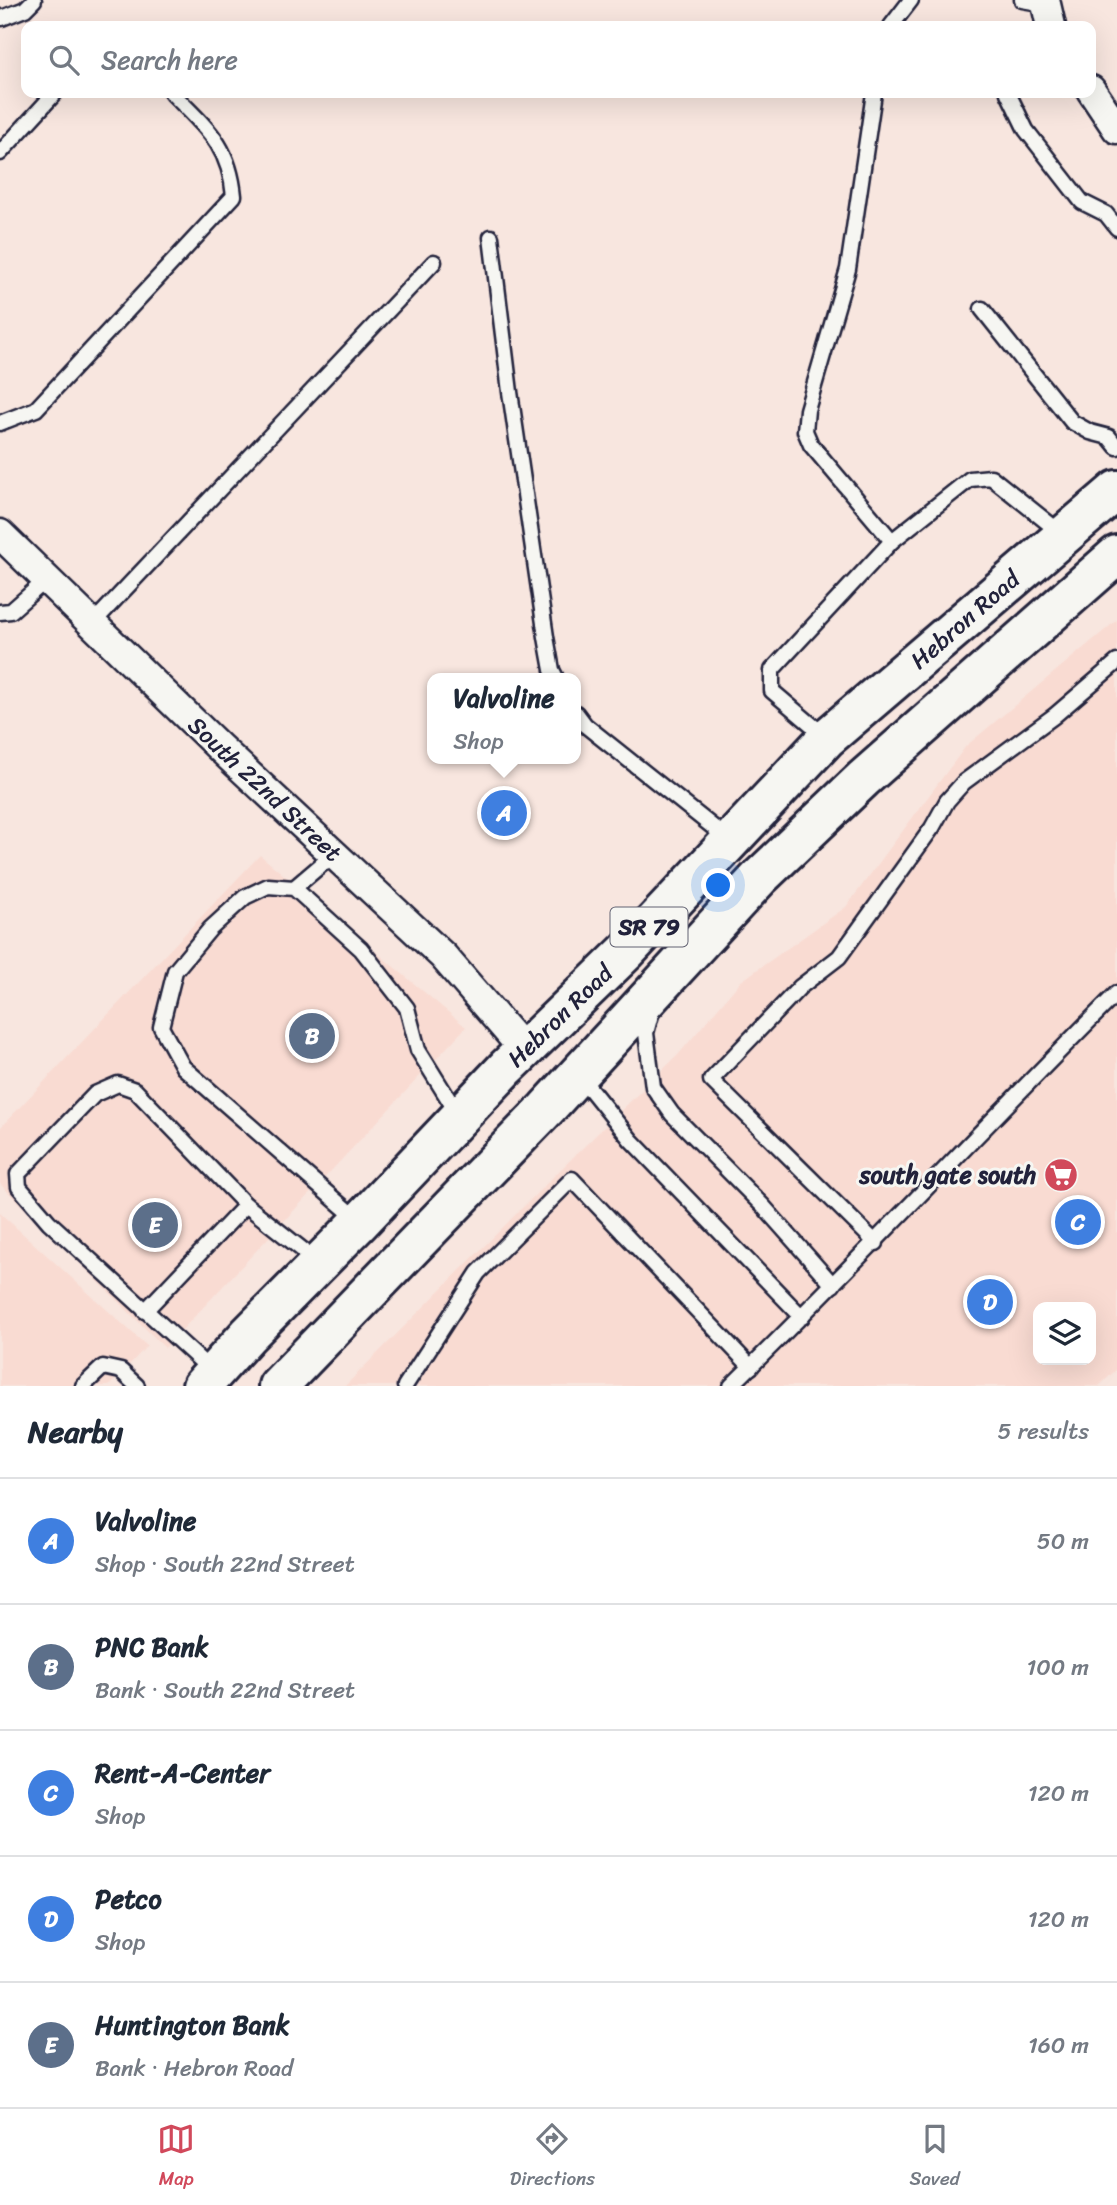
<!DOCTYPE html>
<html lang="en">
<head>
<meta charset="utf-8">
<style>
  :root { --surface:#fff; --page:#f6f6f7; --text:#1f2937; --muted:#747a83; --line:#e0e1e3; --accent:#d1495b }
  body { margin:0; font-family:Sriracha,sans-serif; background:var(--page); color:var(--text) }
  .controls { position:absolute; right:21px; bottom:21px; display:grid; overflow:hidden; border-radius:14px; box-shadow:0 7px 28px #0002 }
  .controls button { width:63px; height:63px; display:grid; place-items:center; padding:0; border:0; border-bottom:2px solid var(--line); background:var(--surface); color:var(--text); font:35px sans-serif }
  .you { position:absolute; left:719px; top:886px; width:24px; height:24px; margin:-18px; border:5px solid #fff; border-radius:50%; background:#1a73e8; box-shadow:0 0 0 10px #1a73e833 }
  .badge { display:grid; place-items:center; width:46px; height:46px; border-radius:50%; background:var(--accent); color:#fff; font-size:23px; font-weight:700 }
  .pin { position:absolute; translate:-50% -50%; border:4px solid #fff; box-shadow:0 2px 7px #0006 }
  .popup { position:absolute; left:427px; top:673px; width:154px; height:91px; box-sizing:border-box; display:grid; place-content:center; border-radius:14px; background:var(--surface); filter:drop-shadow(0 2px 5px #0005); font-size:23px; white-space:nowrap; color:var(--muted) }
  .popup b { font-size:26px; color:var(--text) }
  .popup::after { content:''; position:absolute; left:50%; top:100%; margin-left:-14px; border:14px solid transparent; border-top-color:var(--surface) }
  .list { margin:0; padding:0; list-style:none }
  h2 { display:flex; justify-content:space-between; align-items:center; height:91px; margin:0; padding:0 28px; font-size:30px }
  h2 small { font-size:23px; font-weight:400; color:var(--muted) }
  .list li { display:grid; grid-template-columns:46px 1fr auto; gap:21px; align-items:center; box-sizing:border-box; height:126px; padding:0 28px; border-top:2px solid var(--line) }
  .list b { display:block; font-size:26px; white-space:nowrap }
  .list p { margin:0; font-size:23px; white-space:nowrap; color:var(--muted) }
  .list em { font-size:23px; font-style:normal; color:var(--muted) }
  .icon { flex:none; width:38px; height:38px; fill:none; stroke:currentColor; stroke-width:2; stroke-linecap:round; stroke-linejoin:round }
  .map { position:relative; flex:none; width:1117px; height:1386px; overflow:hidden }
  .search { position:absolute; background:var(--surface); box-shadow:0 7px 28px #0002; left:21px; right:21px; top:21px; height:77px; display:flex; align-items:center; gap:18px; box-sizing:border-box; padding:0 24px; border-radius:14px; color:var(--muted); font-size:26px }
  .sheet { height:721px; background:var(--surface) }
  nav { display:flex; justify-content:space-around; align-items:center; box-sizing:border-box; height:98px; border-top:2px solid var(--line); background:var(--surface); font-size:19px; color:var(--muted) }
  nav a { display:grid; justify-items:center; gap:4px }
  nav .on { color:var(--accent) }
  .map>svg:first-child { display:block }
  .built { fill:#f9dbd2; fill-rule:evenodd }
  .lines { fill:none; stroke-linecap:round; stroke-linejoin:round }
  .lane-casing { stroke:#22223b; stroke-width:19 }
  .street-casing { stroke:#22223b; stroke-width:33 }
  .highway-casing { stroke:#22223b; stroke-width:44 }
  .lane { stroke:#f6f6f2; stroke-width:14 }
  .street { stroke:#f6f6f2; stroke-width:28 }
  .highway { stroke:#f6f6f2; stroke-width:38 }
  .labels { text-anchor:middle; stroke-width:6; stroke-linejoin:round; paint-order:stroke }
  .shield { fill:#f6f6f2; stroke:#626272; stroke-width:2 }
  .shield-label { font-size:23px; font-weight:bold; fill:#22223b }
  .street-label { font-size:24px; fill:#22223b; stroke:#f6f6f2 }
  .poi-label { font-size:24px; font-weight:bold; fill:#22223b; stroke:#f6f6f2; text-anchor:end }
</style>
</head>
<body>
<div class="map">
<svg width="1117" height="1386" viewBox="0 0 1117 1386">
  <rect width="100%" height="100%" fill="#f8e6df"/>
  <filter id="ink" filterUnits="userSpaceOnUse"><feTurbulence type="fractalNoise" baseFrequency=".0143" numOctaves="2"/><feDisplacementMap in="SourceGraphic" scale="14" xChannelSelector="R" yChannelSelector="G"/><feConvolveMatrix kernelMatrix="1 2 1 2 8 2 1 2 1" color-interpolation-filters="sRGB"/></filter>
  <g filter="url(#ink)">
    <!-- built -->
    <g class="built">
      <path d="M1117,620V1369L1099,1386H345L559,1171L678,1055L740,982L846,907L966,746ZM1038,1307H1091V1360H1038Z"/>
      <path d="M260,855L466,1027L165,1348L0,1184V1128Z"/>
      <path d="M0,1213L147,1346L109,1386H0Z"/>
    </g>
    <g class="lines">
      <!-- lane casing -->
      <g class="lane-casing">
        <g id="lane">
          <path d="M1022,0L1045,4"/>
          <path d="M0,17L2,18L25,9L34,0"/>
          <path d="M891,26L911,0"/>
          <path d="M874,93L848,269L807,410L805,431L811,445L892,541"/>
          <path d="M1008,93L1026,130L1082,202L1106,214L1117,228"/>
          <path d="M0,153L55,93"/>
          <path d="M491,237L510,392L546,637L552,670L556,678"/>
          <path d="M982,309L1072,422L1090,432L1109,437L1117,447"/>
          <path d="M0,423L36,409L234,196C229,144 206,128 172,93"/>
          <path d="M0,612L11,611L46,580"/>
          <path d="M92,624L434,262"/>
          <path d="M576,713L585,725L728,839"/>
          <path d="M826,737L772,691V670L892,541L970,479L991,477L1062,534"/>
          <path d="M294,888L334,854"/>
          <path d="M652,1011L646,1033L653,1087L672,1114L763,1206L833,1285"/>
          <path d="M579,1075L631,1140L802,1317"/>
          <path d="M359,1221L183,1067L161,1027L175,971L210,929L245,897L268,886L294,888L361,949L407,1008L418,1050L459,1116"/>
          <path d="M876,1243L711,1080L800,987L839,957L932,828L947,801L964,782L1054,716L1117,662"/>
          <path d="M145,1311L246,1205L318,1262"/>
          <path d="M213,1372L49,1222L19,1187L18,1174L95,1094L118,1084L135,1090L246,1205"/>
          <path d="M83,1386L103,1367L121,1371L137,1386"/>
          <path d="M405,1386L478,1273L572,1179L751,1367"/>
          <path d="M731,1386C862,1258 987,1123 1117,993"/>
        </g>
      </g>
      <!-- street casing -->
      <g class="street-casing">
        <g id="street">
          <path d="M1045,0L1051,26"/>
          <path d="M1091,90L1117,129"/>
          <path d="M0,534L219,747L443,956L524,1050"/>
        </g>
      </g>
      <!-- highway casing -->
      <g class="highway-casing">
        <g id="highway">
          <path d="M202,1386L248,1335L360,1222L507,1067L627,951L827,738L1117,490"/>
          <path d="M278,1386L546,1109L759,878L863,779L1117,555"/>
        </g>
      </g>
      <!-- lane -->
      <use href="#lane" class="lane"/>
      <!-- street -->
      <use href="#street" class="street"/>
      <!-- highway -->
      <use href="#highway" class="highway"/>
    </g>
  </g>
  <!-- icons -->
  <defs>
    <g id="supermarket-disc" transform="scale(1.75)"><circle r="9.5" fill="#d1495b" stroke="#f6f6f2"/><path d="M-6-5.5h2.5l.6 2H6L4.5 2H-2.5L-4.4-4H-6ZM-1.5 3.2a1.3 1.3 0 1 0 .1 0ZM3 3.2a1.3 1.3 0 1 0 .1 0Z" fill="#fff"/></g>
  </defs>
  <g fill-rule="evenodd">
    <use href="#supermarket-disc" x="1061" y="1175"/>
  </g>
  <g class="labels">
    <!-- shield labels -->
    <rect class="shield" x="610.5" y="907.5" width="77" height="39" rx="5"/>
    <g class="shield-label">
      <text x="649" y="935">SR 79</text>
    </g>
    <!-- street labels -->
    <g class="street-label">
      <text transform="translate(965 620) rotate(-41)" y="8">Hebron Road</text>
      <text transform="translate(265 789) rotate(43)" y="8">South 22nd Street</text>
      <text transform="translate(560 1016) rotate(-44)" y="8">Hebron Road</text>
    </g>
    <!-- poi labels -->
    <g class="poi-label">
      <text x="1036" y="1183">south gate south</text>
    </g>
  </g>
</svg>
<div class="controls">
<button><svg class="icon" aria-label="layers" viewBox="0 0 24 24"><path d="M12 4l9 5-9 5-9-5zM3 14l9 5 9-5"/></svg></button>
</div>
<div class="you"></div>
<div class="pin badge" style="left:504px;top:813px;background:#3f7fe0">A</div>
<div class="popup"><b>Valvoline</b>Shop</div>
<div class="pin badge" style="left:312px;top:1036px;background:#5c6f8a">B</div>
<div class="pin badge" style="left:1078px;top:1222px;background:#3f7fe0">C</div>
<div class="pin badge" style="left:990px;top:1302px;background:#3f7fe0">D</div>
<div class="pin badge" style="left:155px;top:1225px;background:#5c6f8a">E</div>
<div class="search"><svg class="icon" aria-label="search" viewBox="0 0 24 24"><circle cx="10" cy="10" r="6"/><path d="M15 15l6 6"/></svg>Search here</div>
</div>
<section class="sheet">
<h2>Nearby<small>5 results</small></h2>
<ul class="list">
<li><span class="badge" style="background:#3f7fe0">A</span><div><b>Valvoline</b><p>Shop · South 22nd Street</p></div><em>50 m</em></li>
<li><span class="badge" style="background:#5c6f8a">B</span><div><b>PNC Bank</b><p>Bank · South 22nd Street</p></div><em>100 m</em></li>
<li><span class="badge" style="background:#3f7fe0">C</span><div><b>Rent-A-Center</b><p>Shop</p></div><em>120 m</em></li>
<li><span class="badge" style="background:#3f7fe0">D</span><div><b>Petco</b><p>Shop</p></div><em>120 m</em></li>
<li><span class="badge" style="background:#5c6f8a">E</span><div><b>Huntington Bank</b><p>Bank · Hebron Road</p></div><em>160 m</em></li>
</ul>
</section>
<nav>
<a class="on"><svg class="icon" aria-label="map" viewBox="0 0 24 24"><path d="M3 6l6-2 6 2 6-2v14l-6 2-6-2-6 2zM9 4v14M15 6v14"/></svg>Map</a>
<a><svg class="icon" aria-label="directions" viewBox="0 0 24 24"><path d="M12 3l9 9-9 9-9-9zM9 14v-3h6M13 9l2 2-2 2"/></svg>Directions</a>
<a><svg class="icon" aria-label="saved" viewBox="0 0 24 24"><path d="M7 4h10v16l-5-4-5 4z"/></svg>Saved</a>
</nav>
</body>
</html>
